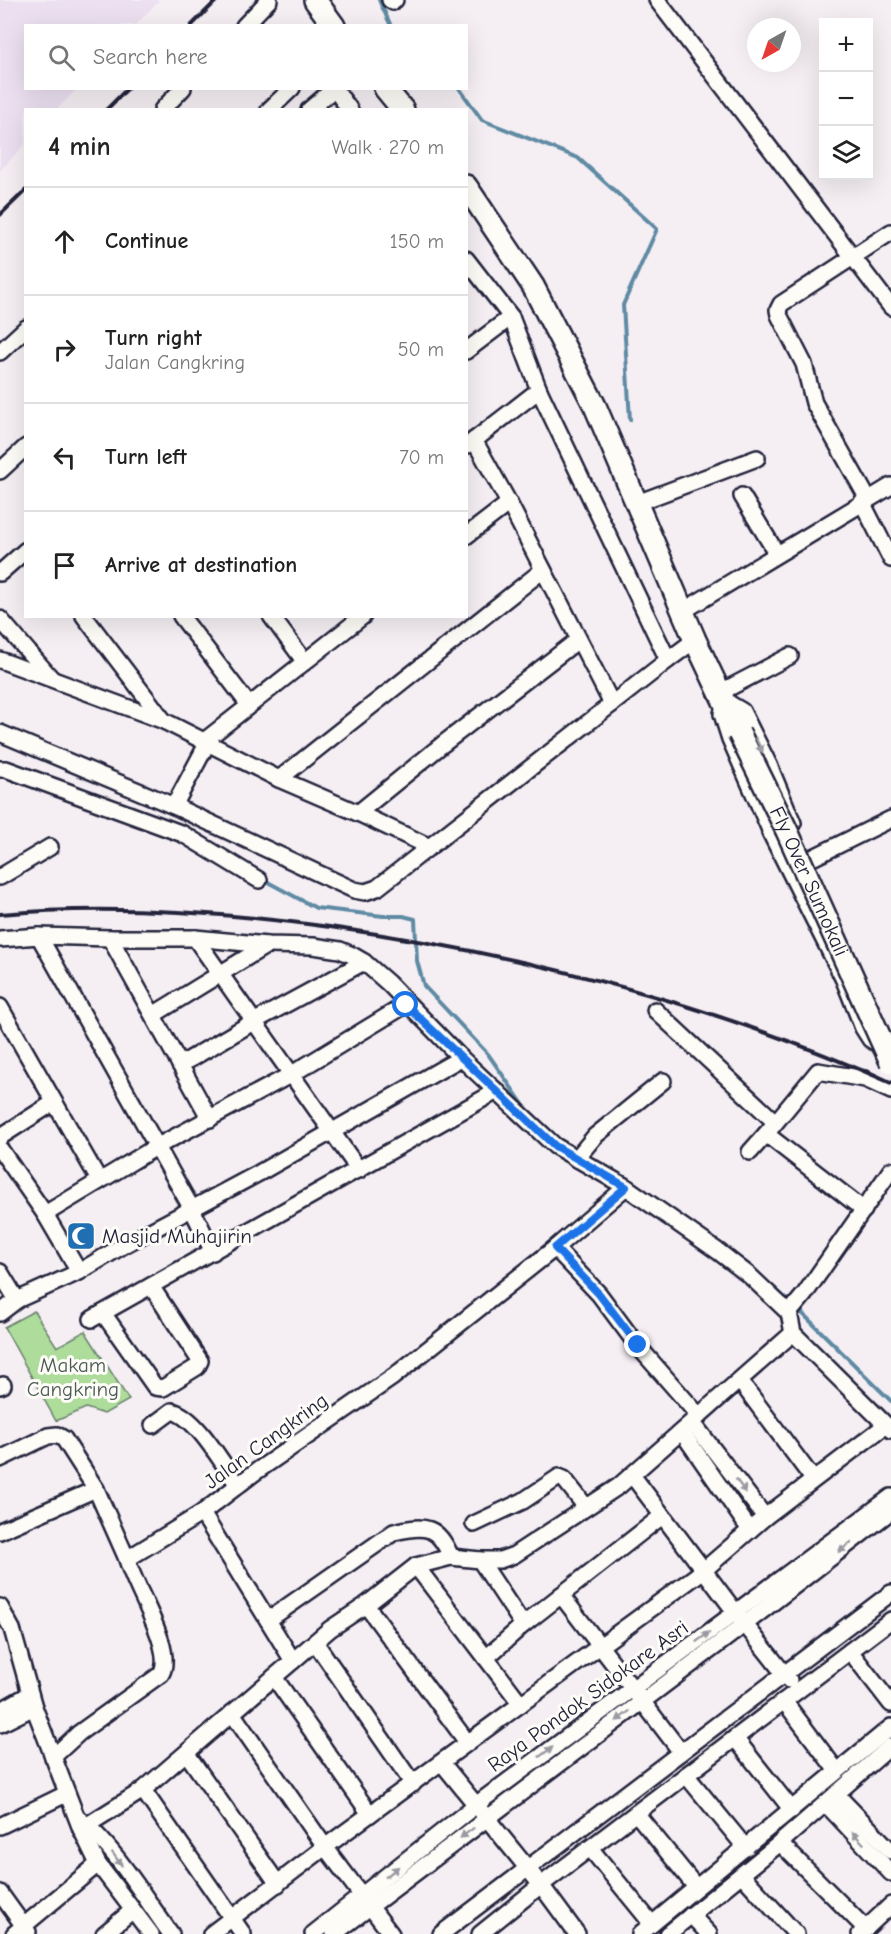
<!DOCTYPE html>
<html lang="en">
<head>
<meta charset="utf-8">
<style>
  :root { --surface:#fff; --page:#f2f2f2; --text:#222; --muted:#767676; --line:#e0e0e0 }
  body { margin:0; font-family:"Comic Neue",sans-serif; background:var(--page); color:var(--text) }
  .controls { position:absolute; right:18px; top:18px; display:grid; overflow:hidden; border-radius:0px; box-shadow:0 6px 24px #0002 }
  .controls button { width:54px; height:54px; display:grid; place-items:center; padding:0; border:0; border-bottom:2px solid var(--line); background:var(--surface); color:var(--text); font:30px sans-serif }
  .compass { position:absolute; left:747px; top:18px; width:54px; height:54px; border-radius:50%; background:var(--surface); box-shadow:0 6px 24px #0002; rotate:220deg }
  .stop { position:absolute; width:18px; height:18px; margin:-14px; border:4px solid #1a73e8; border-radius:50%; background:#fff }
  .stop.end { background:#1a73e8; border-color:#fff; box-shadow:0 2px 6px #0008 }
  .list { margin:0; padding:0; list-style:none }
  h2 { display:flex; justify-content:space-between; align-items:center; height:78px; margin:0; padding:0 24px; font-size:26px }
  h2 small { font-size:20px; font-weight:400; color:var(--muted) }
  .list li { display:grid; grid-template-columns:39px 1fr auto; gap:18px; align-items:center; box-sizing:border-box; height:108px; padding:0 24px; border-top:2px solid var(--line) }
  .list b { display:block; font-size:22px; white-space:nowrap }
  .list p { margin:0; font-size:20px; white-space:nowrap; color:var(--muted) }
  .list em { font-size:20px; font-style:normal; color:var(--muted) }
  .icon { flex:none; width:33px; height:33px; fill:none; stroke:currentColor; stroke-width:2; stroke-linecap:round; stroke-linejoin:round }
  .map { position:relative; flex:none; width:891px; height:1934px; overflow:hidden }
  .search { position:absolute; background:var(--surface); box-shadow:0 6px 24px #0002; left:24px; top:24px; width:444px; height:66px; display:flex; align-items:center; gap:15px; box-sizing:border-box; padding:0 21px; border-radius:0px; color:var(--muted); font-size:22px }
  .panel { position:absolute; background:var(--surface); box-shadow:0 6px 24px #0002; left:24px; top:108px; width:444px; height:510px; border-radius:0px }
  .map>svg:first-child { display:block }
  .built { fill:#ebdff0 }
  .green { fill:#addc9b; stroke:#687f6b; stroke-width:1.5 }
  .lines { fill:none; stroke-linecap:round; stroke-linejoin:round }
  .stream { stroke:#5f8aa3; stroke-width:4 }
  .street-casing { stroke:#22223b; stroke-width:20 }
  .secondary-casing { stroke:#22223b; stroke-width:26 }
  .street { stroke:#fdfcf7; stroke-width:15 }
  .secondary { stroke:#fdfcf7; stroke-width:21 }
  .rail { stroke:#22223b; stroke-width:4 }
  .secondary-bridge-casing { stroke:#22223b; stroke-width:26; stroke-linecap:butt }
  .secondary-bridge { stroke:#fdfcf7; stroke-width:21 }
  .oneway { fill:#9a9aa2 }
  .route { stroke:#1a73e8; stroke-width:8 }
  .labels { text-anchor:middle; stroke-width:6; stroke-linejoin:round; paint-order:stroke }
  .street-label { font-size:21px; fill:#22223b; stroke:#fdfcf7 }
  .poi-label { font-size:21px; fill:#22223b; stroke:#fdfcf7; text-anchor:start }
  .park-label { font-size:21px; fill:#4c5a58; stroke:#fdfcf7 }
</style>
</head>
<body>
<div class="map">
<svg width="891" height="1934" viewBox="0 0 891 1934">
  <rect width="100%" height="100%" fill="#f5eff4"/>
  <filter id="ink" filterUnits="userSpaceOnUse"><feTurbulence type="fractalNoise" baseFrequency=".0167" numOctaves="2"/><feDisplacementMap in="SourceGraphic" scale="12" xChannelSelector="R" yChannelSelector="G"/><feConvolveMatrix kernelMatrix="1 2 1 2 8 2 1 2 1" color-interpolation-filters="sRGB"/></filter>
  <g filter="url(#ink)">
    <!-- built -->
    <path class="built" d="M0,0H159L136,25L26,26V88L77,89L57,109L26,110L25,144L0,171Z"/>
    <!-- green -->
    <path class="green" d="M34,1311L57,1347L85,1331L129,1400L104,1414L86,1408L56,1421L4,1327Z"/>
    <g class="lines">
      <!-- stream -->
      <g class="stream">
        <path d="M379,0L391,26"/>
        <path d="M459,88L482,120L578,158L657,229L623,305L630,420"/>
        <path d="M264,880L316,908L383,916H403L415,919L417,961L424,986L488,1054L529,1113"/>
        <path d="M753,1269L792,1304"/>
        <path d="M798,1309L891,1401"/>
      </g>
      <!-- street casing -->
      <g class="street-casing">
        <g id="street">
          <path d="M390,0L393,2L395,0"/>
          <path d="M657,0L891,307"/>
          <path d="M244,26L269,0"/>
          <path d="M334,88L350,110"/>
          <path d="M162,110L183,88"/>
          <path d="M269,110L292,88"/>
          <path d="M309,110L335,88"/>
          <path d="M466,351L511,317"/>
          <path d="M0,352L26,328"/>
          <path d="M474,440L509,503L612,704"/>
          <path d="M468,445L539,390"/>
          <path d="M0,471L26,447"/>
          <path d="M742,496L777,554"/>
          <path d="M868,499L814,403L804,364L779,315L778,310L781,304L891,232"/>
          <path d="M862,502L891,559"/>
          <path d="M637,503L757,458"/>
          <path d="M466,536L509,503"/>
          <path d="M0,573L26,550"/>
          <path d="M683,611L891,486"/>
          <path d="M84,616L164,721"/>
          <path d="M181,616L249,705"/>
          <path d="M271,616L305,662"/>
          <path d="M0,619L51,678"/>
          <path d="M0,660L164,721L279,779L358,813L430,847"/>
          <path d="M668,660L695,640"/>
          <path d="M721,692L790,656"/>
          <path d="M0,733L174,806L354,890L365,892L377,888L668,660L539,390L511,317L466,259"/>
          <path d="M203,742L363,616"/>
          <path d="M0,769H6L183,834L259,880"/>
          <path d="M279,779L543,570"/>
          <path d="M174,806L207,744"/>
          <path d="M358,813L443,744L578,640"/>
          <path d="M776,825L770,832L844,980L863,1028L870,1039L882,1047"/>
          <path d="M770,830L730,739L722,714L725,701L742,711L769,765L793,823"/>
          <path d="M810,859L891,819"/>
          <path d="M0,877L50,847"/>
          <path d="M39,936L192,1209L213,1252"/>
          <path d="M110,938L210,1119"/>
          <path d="M195,938L359,1170"/>
          <path d="M0,939L39,936L110,938H195L267,945L313,946L340,950L352,955L364,962L388,983L461,1058L555,1146L626,1187L719,1252L750,1276L789,1313L793,1333L891,1430"/>
          <path d="M0,1007L99,1180"/>
          <path d="M655,1010L775,1122"/>
          <path d="M153,1015L267,945"/>
          <path d="M180,1065L255,1021L364,962"/>
          <path d="M0,1137L53,1103"/>
          <path d="M0,1149L45,1214L79,1272"/>
          <path d="M750,1152L766,1134"/>
          <path d="M576,1159L595,1136L663,1081"/>
          <path d="M864,1210L766,1134L818,1071L865,1079L891,1091"/>
          <path d="M45,1214L156,1147L292,1074L407,1004"/>
          <path d="M555,1248L599,1294L637,1345L699,1416"/>
          <path d="M0,1272L17,1300"/>
          <path d="M0,1313L17,1300L79,1272L124,1245L259,1173L461,1058"/>
          <path d="M103,1313L155,1387L163,1388L197,1367L200,1361L151,1286"/>
          <path d="M789,1313L804,1295L891,1170"/>
          <path d="M92,1319L497,1091"/>
          <path d="M740,1381L813,1479"/>
          <path d="M0,1386L3,1385"/>
          <path d="M693,1423L765,1517"/>
          <path d="M153,1425L172,1411C197,1417 223,1465 238,1485"/>
          <path d="M682,1432L750,1530"/>
          <path d="M0,1459L48,1436L57,1435L64,1439L96,1489L127,1559"/>
          <path d="M632,1475L736,1613L789,1680"/>
          <path d="M202,1513L293,1661"/>
          <path d="M474,1524L523,1501L559,1477L564,1479L586,1507"/>
          <path d="M0,1531L96,1489"/>
          <path d="M480,1560L523,1625"/>
          <path d="M416,1566L521,1704"/>
          <path d="M561,1595L681,1752"/>
          <path d="M366,1605L467,1742"/>
          <path d="M0,1607L12,1629L34,1707L81,1829L98,1864L151,1934"/>
          <path d="M268,1620L394,1532C426,1524 438,1526 451,1557"/>
          <path d="M315,1642L413,1784"/>
          <path d="M850,1651L891,1704"/>
          <path d="M486,1658L523,1625L662,1516"/>
          <path d="M274,1677L370,1814"/>
          <path d="M784,1701L837,1771"/>
          <path d="M0,1711L30,1694"/>
          <path d="M232,1713L325,1847L391,1934"/>
          <path d="M0,1724L34,1707"/>
          <path d="M735,1738L792,1810"/>
          <path d="M187,1754L278,1884"/>
          <path d="M53,1757L79,1733L161,1674C176,1650 134,1588 127,1559L202,1513L254,1473L393,1377L555,1248L626,1187"/>
          <path d="M442,1763L541,1885L577,1934"/>
          <path d="M686,1775L746,1848"/>
          <path d="M143,1790L243,1934"/>
          <path d="M836,1794L891,1851"/>
          <path d="M826,1804L891,1873"/>
          <path d="M636,1813L696,1887"/>
          <path d="M79,1819C112,1843 146,1900 171,1934"/>
          <path d="M0,1826L66,1794"/>
          <path d="M81,1829L143,1790L330,1629L366,1605L416,1566L451,1557L480,1560H500L514,1555L619,1486L793,1333"/>
          <path d="M780,1843L866,1929"/>
          <path d="M590,1848L652,1924"/>
          <path d="M742,1875L796,1934"/>
          <path d="M0,1893L28,1932"/>
          <path d="M691,1915L709,1934"/>
          <path d="M14,1934L98,1864"/>
          <path d="M104,1934L133,1910"/>
          <path d="M211,1934L325,1847L704,1570L765,1517L886,1425"/>
          <path d="M313,1934L477,1804L891,1497"/>
          <path d="M334,1934L745,1624L891,1511"/>
          <path d="M441,1934L891,1593"/>
          <path d="M480,1934L541,1885L891,1620"/>
          <path d="M640,1934L891,1727"/>
          <path d="M668,1934L780,1843L891,1746"/>
          <path d="M860,1934L891,1905"/>
        </g>
      </g>
      <!-- secondary casing -->
      <g class="secondary-casing">
        <g id="secondary">
          <path d="M315,0L334,26"/>
          <path d="M385,88L403,110"/>
          <path d="M466,186L533,286L595,406L695,640L739,733"/>
        </g>
      </g>
      <!-- street -->
      <use href="#street" class="street"/>
      <!-- secondary -->
      <use href="#secondary" class="secondary"/>
      <!-- rail -->
      <g class="rail">
        <path d="M191,26L217,0"/>
        <path d="M106,110L128,88"/>
        <path d="M0,215L26,190"/>
        <path d="M0,914C110,904 221,912 330,927C523,954 713,1004 891,1083"/>
      </g>
      <!-- secondary-bridge casing -->
      <g class="secondary-bridge-casing">
        <g id="secondary-bridge">
          <path id="s1" d="M739,733L787,831L891,1062"/>
        </g>
      </g>
      <!-- secondary-bridge -->
      <use href="#secondary-bridge" class="secondary-bridge"/>
    </g>
    <!-- one-way arrows -->
    <defs><path id="oneway-solid" d="M-6-.8H1V-3.2L6.5 0L1 3.2V.8H-6Z" transform="scale(1.5)"/></defs>
    <g class="oneway">
      <use href="#oneway-solid" transform="translate(759 745) rotate(64)"/>
      <use href="#oneway-solid" transform="translate(741 1486) rotate(53)"/>
      <use href="#oneway-solid" transform="translate(845 1547) rotate(142)"/>
      <use href="#oneway-solid" transform="translate(703 1637) rotate(-36)"/>
      <use href="#oneway-solid" transform="translate(623 1716) rotate(143)"/>
      <use href="#oneway-solid" transform="translate(546 1752) rotate(-36)"/>
      <use href="#oneway-solid" transform="translate(467 1833) rotate(143)"/>
      <use href="#oneway-solid" transform="translate(858 1838) rotate(-134)"/>
      <use href="#oneway-solid" transform="translate(117 1859) rotate(54)"/>
      <use href="#oneway-solid" transform="translate(392 1872) rotate(-39)"/>
    </g>
  </g>
  <g class="lines" filter="url(#ink)">
    <!-- route -->
    <path class="route" d="M406,1005L555,1146L626,1187L555,1248L599,1294L638,1345"/>
  </g>
  <!-- icons -->
  <defs>
    <g id="mosque-square" transform="scale(1.5)"><rect x="-9" y="-9" width="18" height="18" rx="4" fill="#1f6fb2" stroke="#fdfcf7"/><path d="M3.5-4.9A6 6 0 1 0 3.5 4.9A5 5 0 1 1 3.5-4.9Z" fill="#fff"/></g>
  </defs>
  <g fill-rule="evenodd">
    <use href="#mosque-square" x="81" y="1236"/>
  </g>
  <g class="labels">
    <!-- street labels -->
    <g class="street-label">
      <text dy="7" stroke="none"><textPath href="#s1" startOffset="164">Fly Over Sumokali</textPath></text>
      <text transform="translate(266 1441) rotate(-36)" y="7">Jalan Cangkring</text>
      <text transform="translate(588 1696) rotate(-36)" y="7">Raya Pondok Sidokare Asri</text>
    </g>
    <!-- poi labels -->
    <g class="poi-label">
      <text x="102" y="1243">Masjid Muhajirin</text>
    </g>
    <!-- park labels -->
    <g class="park-label">
      <text x="73" y="1372">Makam<tspan x="73" dy="24">Cangkring</tspan></text>
    </g>
  </g>
</svg>
<div class="controls">
<button>+</button>
<button>−</button>
<button><svg class="icon" aria-label="layers" viewBox="0 0 24 24"><path d="M12 4l9 5-9 5-9-5zM3 14l9 5 9-5"/></svg></button>
</div>
<svg class="compass" viewBox="-18 -18 36 36"><path d="M0-13l5 13h-10z" fill="#e53935"/><path d="M0 13l5-13h-10z" fill="#767676"/></svg>
<div class="stop" style="left:406px;top:1005px"></div>
<div class="stop end" style="left:638px;top:1345px"></div>
<div class="search"><svg class="icon" aria-label="search" viewBox="0 0 24 24"><circle cx="10" cy="10" r="6"/><path d="M15 15l6 6"/></svg>Search here</div>
<section class="panel">
<h2>4 min<small>Walk · 270 m</small></h2>
<ul class="list">
<li><svg class="icon" aria-label="ahead" viewBox="0 0 24 24"><path d="M12 20V5M6 11l6-6 6 6"/></svg><div><b>Continue</b></div><em>150 m</em></li>
<li><svg class="icon" aria-label="right" viewBox="0 0 24 24"><path d="M7 20v-9h11M14 6l5 5-5 5"/></svg><div><b>Turn right</b><p>Jalan Cangkring</p></div><em>50 m</em></li>
<li><svg class="icon" aria-label="left" viewBox="0 0 24 24"><path d="M17 20v-9H6M10 6l-5 5 5 5"/></svg><div><b>Turn left</b></div><em>70 m</em></li>
<li><svg class="icon" aria-label="arrive" viewBox="0 0 24 24"><path d="M6 21V4h12l-3 4 3 4H6"/></svg><div><b>Arrive at destination</b></div></li>
</ul>
</section>
</div>
</body>
</html>
